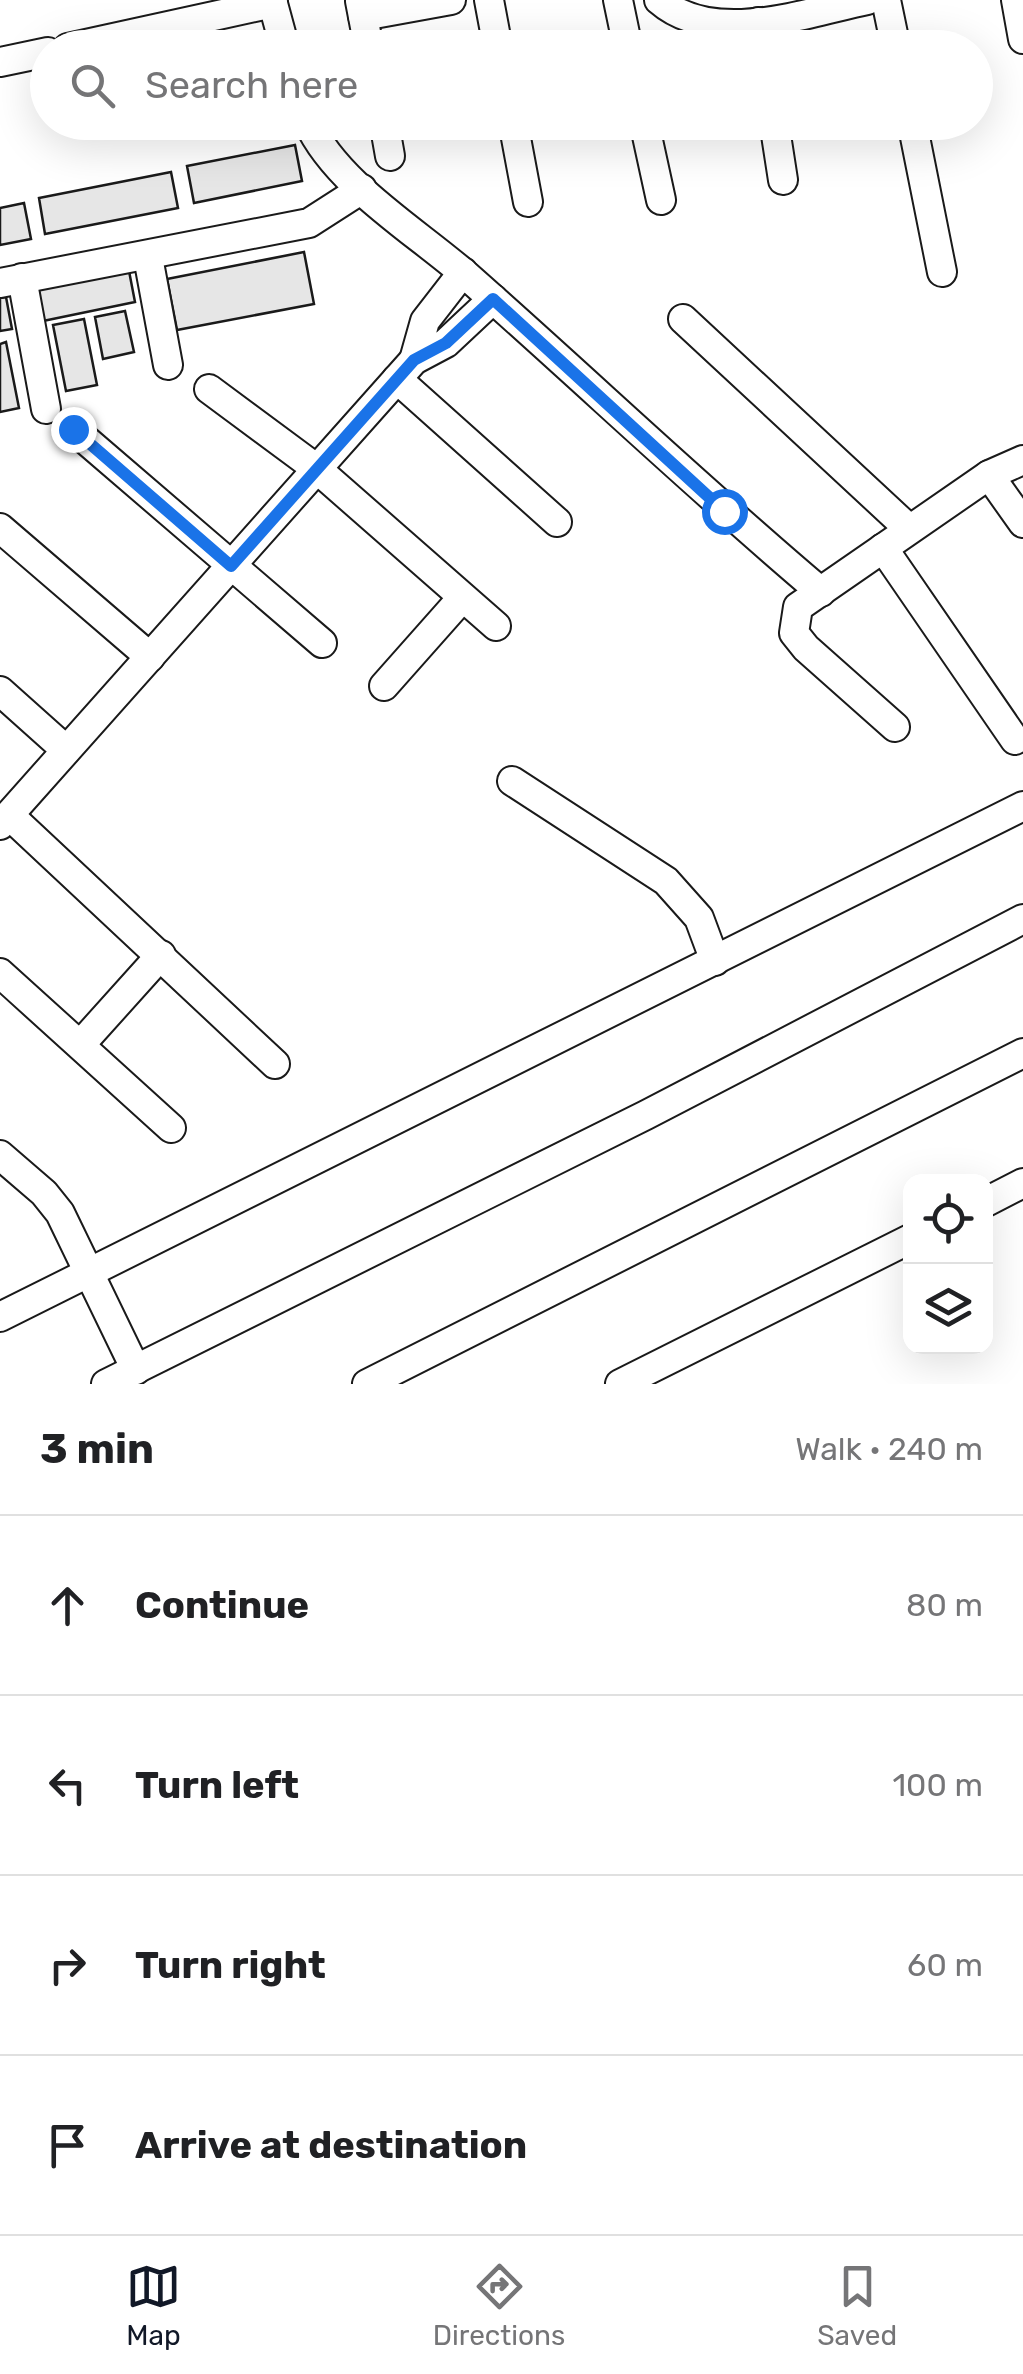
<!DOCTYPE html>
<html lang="en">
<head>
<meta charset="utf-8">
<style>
  :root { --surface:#fff; --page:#f6f6f6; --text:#202124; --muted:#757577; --line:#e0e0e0; --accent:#111827 }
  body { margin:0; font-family:Rubik,sans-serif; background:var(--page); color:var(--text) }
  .controls { position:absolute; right:30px; bottom:30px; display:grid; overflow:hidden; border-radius:20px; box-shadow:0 10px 40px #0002 }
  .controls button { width:90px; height:90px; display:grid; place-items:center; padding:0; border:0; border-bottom:2px solid var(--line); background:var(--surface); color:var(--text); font:50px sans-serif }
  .stop { position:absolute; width:30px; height:30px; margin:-22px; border:8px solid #1a73e8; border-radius:50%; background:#fff }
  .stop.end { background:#1a73e8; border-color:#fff; box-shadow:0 2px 10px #0008 }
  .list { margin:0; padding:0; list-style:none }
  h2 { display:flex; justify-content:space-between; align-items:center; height:130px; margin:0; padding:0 40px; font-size:42px }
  h2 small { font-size:32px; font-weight:400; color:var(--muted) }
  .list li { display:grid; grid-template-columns:65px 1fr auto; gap:30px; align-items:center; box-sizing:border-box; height:180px; padding:0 40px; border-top:2px solid var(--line) }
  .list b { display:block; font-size:38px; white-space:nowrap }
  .list em { font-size:32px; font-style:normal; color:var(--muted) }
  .icon { flex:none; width:55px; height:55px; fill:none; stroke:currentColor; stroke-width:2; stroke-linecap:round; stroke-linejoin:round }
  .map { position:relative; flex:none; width:1023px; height:1384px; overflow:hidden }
  .search { position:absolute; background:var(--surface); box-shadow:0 10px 40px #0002; left:30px; right:30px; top:30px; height:110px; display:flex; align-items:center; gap:25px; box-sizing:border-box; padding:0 35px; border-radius:55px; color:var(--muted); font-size:38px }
  .sheet { height:850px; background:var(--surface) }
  nav { display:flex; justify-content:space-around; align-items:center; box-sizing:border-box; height:140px; border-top:2px solid var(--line); background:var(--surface); font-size:28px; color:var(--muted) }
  nav a { display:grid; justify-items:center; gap:5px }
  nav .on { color:var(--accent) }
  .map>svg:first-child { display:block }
  .building { fill:#e6e6e6; stroke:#1a1a1a; stroke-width:2.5 }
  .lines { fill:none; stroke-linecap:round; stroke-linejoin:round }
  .minor-casing { stroke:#1a1a1a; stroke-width:32 }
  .minor { stroke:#fff; stroke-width:28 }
  .route { stroke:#1a73e8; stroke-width:12 }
</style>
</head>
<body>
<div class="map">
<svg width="1023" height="1384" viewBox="0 0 1023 1384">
  <rect width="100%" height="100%" fill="#fff"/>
  <!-- building -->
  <g class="building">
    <path d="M295,145L302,181L194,203L187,166Z"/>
    <path d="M171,172L178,208L45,234L39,198Z"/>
    <path d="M24,203L31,239L0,245V208Z"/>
    <path d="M304,252L314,304L177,330L167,279Z"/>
    <path d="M129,271L135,302L43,321L37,289Z"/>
    <path d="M6,297L12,329L0,331V298Z"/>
    <path d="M125,311L134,352L103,359L95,317Z"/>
    <path d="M84,319L97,385L66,391L53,325Z"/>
    <path d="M6,342L19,408L0,412V344Z"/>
  </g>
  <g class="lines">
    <!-- minor casing -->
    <g class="minor-casing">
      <g id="minor">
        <path d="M272,0L285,48"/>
        <path d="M489,0L498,48"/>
        <path d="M618,0L628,48"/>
        <path d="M659,0C713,47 805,13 867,0"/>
        <path d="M886,0L896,48"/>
        <path d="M1016,0L1023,39"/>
        <path d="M360,1L369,48"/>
        <path d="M363,16L451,0"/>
        <path d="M758,22L762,48"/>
        <path d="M68,48L273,3"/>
        <path d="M0,62L48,52"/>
        <path d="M308,122C336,184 417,232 467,276C586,381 700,490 821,592"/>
        <path d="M384,122L390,156"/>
        <path d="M513,122L528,202"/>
        <path d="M644,122L661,200"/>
        <path d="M774,122L783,180"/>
        <path d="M912,122L942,272"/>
        <path d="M148,257L168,365"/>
        <path d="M22,278L46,409"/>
        <path d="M0,283L309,223L362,189"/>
        <path d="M683,319L908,528"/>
        <path d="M414,360L425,321L463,272"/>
        <path d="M397,379L557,522"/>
        <path d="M209,389L317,469L496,626"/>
        <path d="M73,429L322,643"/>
        <path d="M989,475L1023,523"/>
        <path d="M0,528L150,657"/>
        <path d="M883,548L1015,740"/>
        <path d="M384,686L462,598"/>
        <path d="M0,691L66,750"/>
        <path d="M895,727L806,648L794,633L798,607L989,475L1023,460"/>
        <path d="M512,781L666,881L699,918L715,961"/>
        <path d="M9,815L275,1064"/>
        <path d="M0,825L414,360L446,343L493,299"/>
        <path d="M0,973L171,1128"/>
        <path d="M81,1044L161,955"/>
        <path d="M0,1155L44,1193L60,1213L136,1370"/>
        <path d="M986,1202L1023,1183"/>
        <path d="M0,1317L1023,806"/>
        <path d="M106,1384L646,1115L1023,919"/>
        <path d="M367,1384L1023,1053"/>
        <path d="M620,1384L910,1239"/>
      </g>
    </g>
    <!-- minor -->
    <use href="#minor" class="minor"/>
  </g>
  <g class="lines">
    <!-- route -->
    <path class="route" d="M73,429L231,566L414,360L446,343L493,299L724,511"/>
  </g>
</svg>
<div class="controls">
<button><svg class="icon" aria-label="locate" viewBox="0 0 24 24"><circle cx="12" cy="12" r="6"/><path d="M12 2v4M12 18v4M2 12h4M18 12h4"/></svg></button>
<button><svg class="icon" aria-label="layers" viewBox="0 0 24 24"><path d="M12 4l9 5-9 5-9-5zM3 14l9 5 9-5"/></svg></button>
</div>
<div class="stop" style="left:724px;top:511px"></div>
<div class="stop end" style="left:73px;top:429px"></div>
<div class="search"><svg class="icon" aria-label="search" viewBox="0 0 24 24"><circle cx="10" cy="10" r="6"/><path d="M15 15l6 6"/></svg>Search here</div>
</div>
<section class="sheet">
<h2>3 min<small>Walk · 240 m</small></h2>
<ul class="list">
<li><svg class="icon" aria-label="ahead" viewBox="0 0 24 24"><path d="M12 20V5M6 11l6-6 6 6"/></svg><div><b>Continue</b></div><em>80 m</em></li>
<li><svg class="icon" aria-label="left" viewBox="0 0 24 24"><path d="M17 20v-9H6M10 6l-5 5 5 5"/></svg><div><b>Turn left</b></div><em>100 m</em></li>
<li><svg class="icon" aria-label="right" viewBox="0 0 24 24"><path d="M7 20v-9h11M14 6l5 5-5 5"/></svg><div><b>Turn right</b></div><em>60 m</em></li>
<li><svg class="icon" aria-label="arrive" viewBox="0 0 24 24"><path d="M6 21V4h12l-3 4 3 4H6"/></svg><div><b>Arrive at destination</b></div></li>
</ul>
</section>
<nav>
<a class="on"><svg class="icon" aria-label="map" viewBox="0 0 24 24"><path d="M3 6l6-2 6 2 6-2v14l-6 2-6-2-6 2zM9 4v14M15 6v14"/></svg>Map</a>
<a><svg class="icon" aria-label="directions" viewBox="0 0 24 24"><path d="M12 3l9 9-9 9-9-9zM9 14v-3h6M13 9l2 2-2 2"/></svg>Directions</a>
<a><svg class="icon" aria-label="saved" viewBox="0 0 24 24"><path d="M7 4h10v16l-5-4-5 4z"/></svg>Saved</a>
</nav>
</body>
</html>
